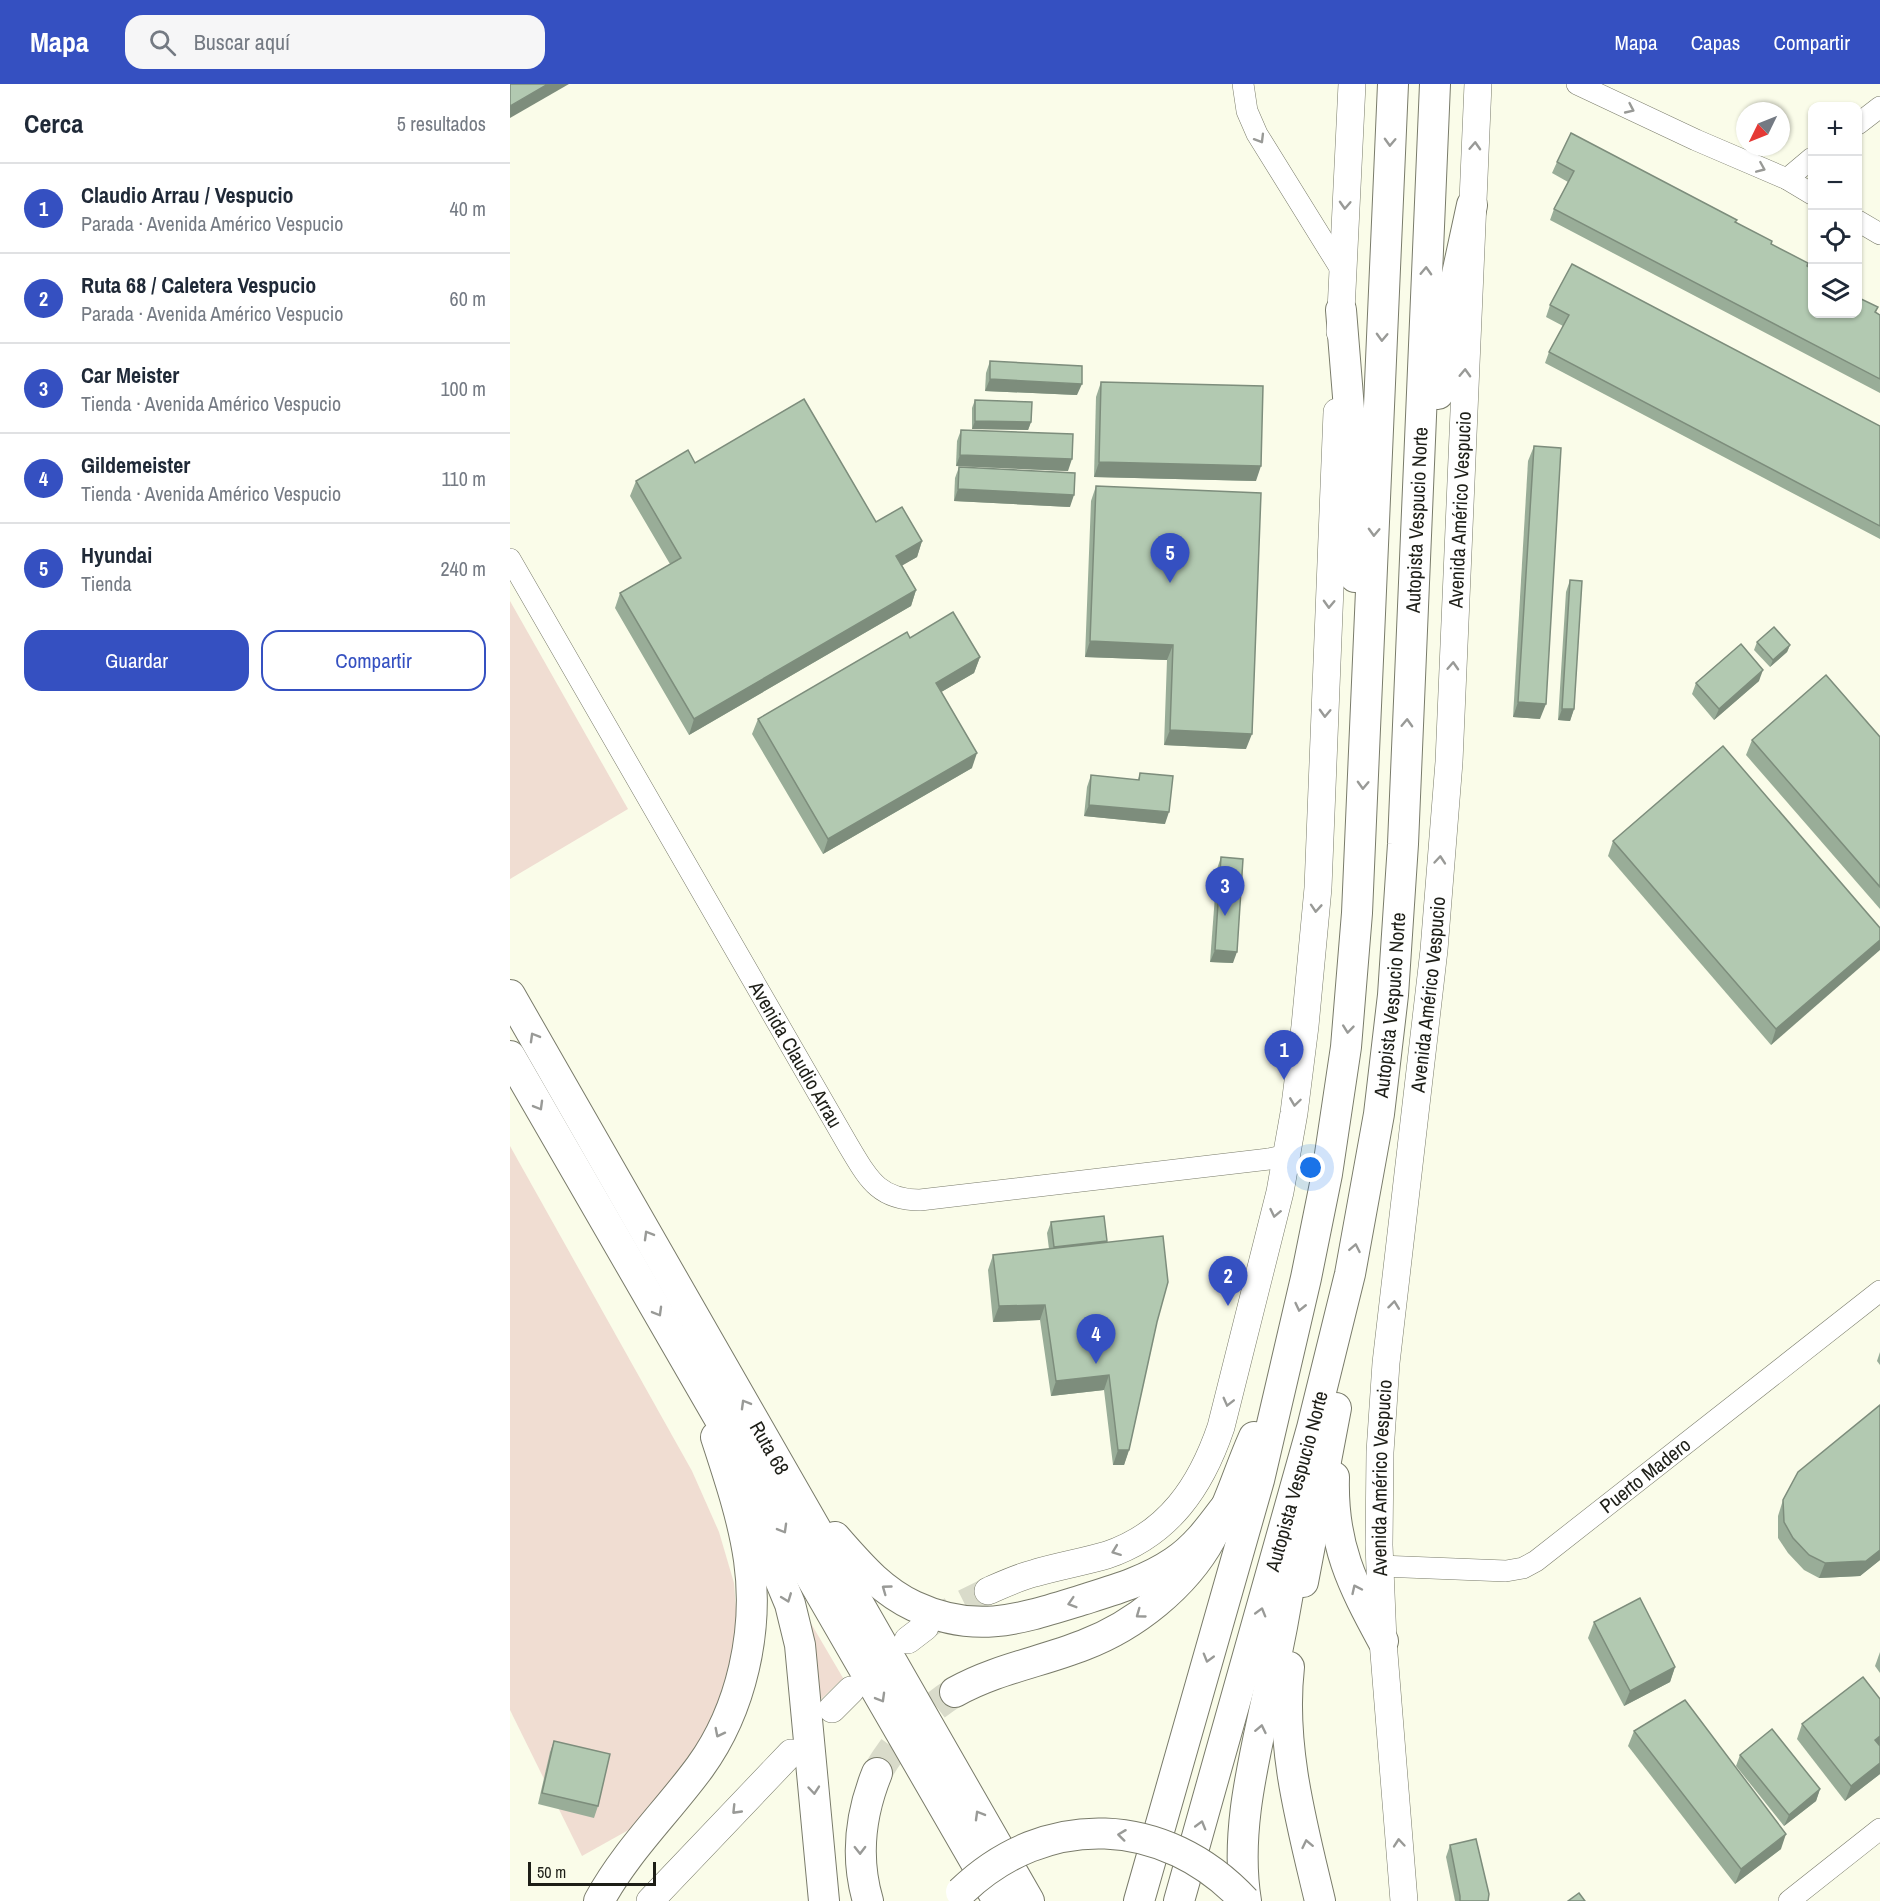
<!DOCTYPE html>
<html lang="es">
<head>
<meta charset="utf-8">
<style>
  :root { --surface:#fff; --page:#f6f6f7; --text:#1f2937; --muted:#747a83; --line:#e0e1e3; --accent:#3550c1 }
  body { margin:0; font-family:"Archivo Narrow",sans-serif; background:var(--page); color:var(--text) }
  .controls { position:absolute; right:18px; top:18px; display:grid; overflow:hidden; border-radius:12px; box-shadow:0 2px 4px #0004 }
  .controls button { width:54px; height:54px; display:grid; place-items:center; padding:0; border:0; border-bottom:2px solid var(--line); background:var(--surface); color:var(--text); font:30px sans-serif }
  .compass { position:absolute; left:1226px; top:18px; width:54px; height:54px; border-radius:50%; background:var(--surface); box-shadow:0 2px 4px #0004; rotate:227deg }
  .scale { position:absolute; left:18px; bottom:15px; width:128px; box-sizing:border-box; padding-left:6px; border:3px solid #1d1e17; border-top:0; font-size:16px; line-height:21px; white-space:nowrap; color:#1d1e17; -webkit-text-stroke:4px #fafce9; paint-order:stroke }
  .you { position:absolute; left:801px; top:1084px; width:21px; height:21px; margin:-15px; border:4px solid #fff; border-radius:50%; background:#1a73e8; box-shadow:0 0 0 9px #1a73e833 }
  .badge { display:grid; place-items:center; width:39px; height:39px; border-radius:50%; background:var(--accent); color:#fff; font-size:20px; font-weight:700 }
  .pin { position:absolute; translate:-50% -50px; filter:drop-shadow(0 2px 3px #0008) }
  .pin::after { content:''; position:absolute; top:32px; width:21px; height:18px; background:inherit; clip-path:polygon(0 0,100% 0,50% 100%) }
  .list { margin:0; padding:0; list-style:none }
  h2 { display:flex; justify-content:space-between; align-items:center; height:78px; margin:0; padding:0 24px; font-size:26px }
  h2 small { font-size:20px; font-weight:400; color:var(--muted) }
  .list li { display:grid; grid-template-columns:39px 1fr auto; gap:18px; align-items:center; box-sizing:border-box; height:90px; padding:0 24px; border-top:2px solid var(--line) }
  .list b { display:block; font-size:22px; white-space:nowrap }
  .list p { margin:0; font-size:20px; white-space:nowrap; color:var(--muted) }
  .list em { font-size:20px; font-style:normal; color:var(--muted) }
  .actions { display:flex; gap:12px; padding:18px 24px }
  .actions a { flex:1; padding:14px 0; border:2px solid var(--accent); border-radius:18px; text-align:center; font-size:21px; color:var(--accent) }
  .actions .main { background:var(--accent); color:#fff }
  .icon { flex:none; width:33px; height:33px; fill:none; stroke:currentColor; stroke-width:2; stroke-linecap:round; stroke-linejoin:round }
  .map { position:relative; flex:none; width:1370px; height:1817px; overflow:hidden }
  header { display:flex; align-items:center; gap:36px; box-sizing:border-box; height:84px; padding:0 30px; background:var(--accent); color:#fff }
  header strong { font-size:28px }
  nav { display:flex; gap:33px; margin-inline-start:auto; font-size:21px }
  .search { width:420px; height:54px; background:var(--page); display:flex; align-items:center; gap:15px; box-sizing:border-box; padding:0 21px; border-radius:18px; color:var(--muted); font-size:22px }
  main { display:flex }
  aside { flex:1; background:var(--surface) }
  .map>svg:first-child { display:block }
  .green { fill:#f0ddd2 }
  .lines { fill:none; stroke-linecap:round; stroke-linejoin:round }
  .major-tunnel { stroke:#d9dbca; stroke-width:27; stroke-dasharray:27 14; stroke-linecap:butt }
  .highway-tunnel { stroke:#d9dbca; stroke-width:30; stroke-dasharray:30 15; stroke-linecap:butt }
  .minor-casing { stroke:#797b6a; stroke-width:22 }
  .major-casing { stroke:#797b6a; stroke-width:28 }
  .highway-casing { stroke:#797b6a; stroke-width:32 }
  .minor { stroke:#fff; stroke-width:21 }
  .major { stroke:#fff; stroke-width:27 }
  .highway { stroke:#fff; stroke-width:30 }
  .highway-bridge-casing { stroke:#797b6a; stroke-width:32; stroke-linecap:butt }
  .highway-bridge { stroke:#fff; stroke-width:30 }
  .wall { fill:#99ad98 }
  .shaded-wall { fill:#7d8d7c }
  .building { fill:#b2c9b1; stroke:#7d8d7c; stroke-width:1.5 }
  .oneway { stroke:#999a97 }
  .labels { text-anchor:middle; stroke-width:4.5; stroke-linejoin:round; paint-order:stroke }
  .street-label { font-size:20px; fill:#1d1e17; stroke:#fafce9 }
</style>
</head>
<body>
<header>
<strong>Mapa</strong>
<div class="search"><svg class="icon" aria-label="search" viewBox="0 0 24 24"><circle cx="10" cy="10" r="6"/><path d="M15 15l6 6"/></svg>Buscar aquí</div>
<nav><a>Mapa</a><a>Capas</a><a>Compartir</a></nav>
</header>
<main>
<aside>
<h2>Cerca<small>5 resultados</small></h2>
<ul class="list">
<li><span class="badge">1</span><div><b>Claudio Arrau / Vespucio</b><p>Parada · Avenida Américo Vespucio</p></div><em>40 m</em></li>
<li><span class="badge">2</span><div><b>Ruta 68 / Caletera Vespucio</b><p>Parada · Avenida Américo Vespucio</p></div><em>60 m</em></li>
<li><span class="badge">3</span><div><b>Car Meister</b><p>Tienda · Avenida Américo Vespucio</p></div><em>100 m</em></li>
<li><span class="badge">4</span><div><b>Gildemeister</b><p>Tienda · Avenida Américo Vespucio</p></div><em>110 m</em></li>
<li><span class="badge">5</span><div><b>Hyundai</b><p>Tienda</p></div><em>240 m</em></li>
</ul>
<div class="actions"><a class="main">Guardar</a><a>Compartir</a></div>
</aside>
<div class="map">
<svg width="1370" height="1817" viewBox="0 0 1370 1817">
  <rect width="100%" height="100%" fill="#fafce9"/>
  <!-- green -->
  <g class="green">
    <path d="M0,517L118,725L0,795Z"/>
    <path d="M0,1062L182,1387L209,1448L224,1499L228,1551L208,1638L149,1729L72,1772L0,1626Z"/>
    <path d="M289,1519L333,1594L306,1620Z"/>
  </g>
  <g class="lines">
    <!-- major-tunnel -->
    <path class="major-tunnel" d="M419,1540L446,1523L478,1507"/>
    <!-- highway-tunnel -->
    <path class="highway-tunnel" d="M367,1689C387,1654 412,1629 445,1608"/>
    <!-- minor casing -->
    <g class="minor-casing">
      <g id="minor">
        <path d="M733,0L737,27L747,50L832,187"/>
        <path d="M1067,0L1186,56L1277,95L1302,110"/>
        <path d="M1348,40L1370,23"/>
        <path d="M1277,95L1302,74"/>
        <path d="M1348,137L1370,150"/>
        <path id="s1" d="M0,475L338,1061C358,1094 368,1116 410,1116L759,1075L777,1071"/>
        <path id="s2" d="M870,1482L996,1487L1013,1484L1026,1477L1370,1207"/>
        <path d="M1279,1817L1370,1745"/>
      </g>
    </g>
    <!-- major casing -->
    <g class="major-casing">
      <g id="major">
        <path d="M830,248L842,0"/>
        <path d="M478,1507C494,1500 509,1493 525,1489C549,1482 573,1478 597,1471C659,1450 691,1402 711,1343L770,1108L784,1029L795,942L808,804L827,328"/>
        <path d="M398,1556L415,1543"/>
        <path d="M322,1625L341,1606"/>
        <path d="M140,1817L281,1669"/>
        <path id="s3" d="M894,1817L873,1557L869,1461L870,1368L876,1279L924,866L939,678L968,0"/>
      </g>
    </g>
    <!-- highway casing -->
    <g class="highway-casing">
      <g id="highway">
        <path d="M831,226L839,325L845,493"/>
        <path d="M928,310L944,204L962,121"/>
        <path id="s4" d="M0,911L519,1817"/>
        <path d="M0,972L488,1817"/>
        <path d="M824,1393C822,1461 842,1500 873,1557"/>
        <path d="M243,1431L280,1520L290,1561L314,1817"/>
        <path d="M325,1453C349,1480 370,1506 404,1522C466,1551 510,1535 572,1516C604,1506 636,1497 664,1478C685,1464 699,1445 714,1425"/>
        <path d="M793,1498L826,1324"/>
        <path d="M779,1583C770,1662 792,1741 810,1817"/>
        <path d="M445,1608C486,1585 531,1578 574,1561C624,1542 675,1502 701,1454C719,1423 729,1386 744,1353"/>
        <path d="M89,1817C116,1767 157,1728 190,1683C232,1625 249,1546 239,1476C233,1434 219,1393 206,1353"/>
        <path d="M358,1817C345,1773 350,1731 367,1689"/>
        <path d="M629,1817L749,1396L796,1194L817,1090L836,963L847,829L883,0"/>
        <path id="s5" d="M669,1817L802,1344L840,1190L869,1030L883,911L893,760L925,0"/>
        <path d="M736,1817C725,1750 743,1680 757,1614C768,1567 777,1519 784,1471"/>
      </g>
    </g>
    <!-- minor -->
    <use href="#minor" class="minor"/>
    <!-- major -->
    <use href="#major" class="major"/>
    <!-- highway -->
    <use href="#highway" class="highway"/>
    <!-- highway-bridge casing -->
    <g class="highway-bridge-casing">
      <path id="highway-bridge" d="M451,1808C536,1726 655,1731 735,1817"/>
    </g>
    <!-- highway-bridge -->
    <use href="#highway-bridge" class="highway-bridge"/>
  </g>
  <!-- wall -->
  <g class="wall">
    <path d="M1047,78L1226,138L1297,183L1302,230L1368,223L1366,228L1370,231V309L1040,136L1044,125L1058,98L1042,89Z"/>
    <path d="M1040,221L1370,342V455L1035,279L1039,268L1053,242L1036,233Z"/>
    <path d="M480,277L567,311L475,307L476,289Z"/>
    <path d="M591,298L746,397L584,393L586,313Z"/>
    <path d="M465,316L521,338L518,346L462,345V324Z"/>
    <path d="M451,346L558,387L446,382L447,357Z"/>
    <path d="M1024,362L1030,635L1003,633L1018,377Z"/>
    <path d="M185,379L366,438L412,457L407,473L392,481L406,506L401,522L179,651L105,524L110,509L160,480L120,412L126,397Z"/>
    <path d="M449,383L560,423L444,417L445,394Z"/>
    <path d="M586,402L736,665L654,661L657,576L575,573L581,417Z"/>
    <path d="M1060,496L1064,625L1060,637L1048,636L1056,508Z"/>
    <path d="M400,554L470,573L464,589L431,608L462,684L313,770L242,650L248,635Z"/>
    <path d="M1247,558L1280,561L1277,568L1260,583L1244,566Z"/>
    <path d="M1249,597L1204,636L1182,610L1186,599Z"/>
    <path d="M1370,653V825L1236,671L1242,656Z"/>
    <path d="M630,689L655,740L574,732L577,703L581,691L628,696Z"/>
    <path d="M1103,757L1370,844L1261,961L1098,772Z"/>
    <path d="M711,773L723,879L700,878L707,785Z"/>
    <path d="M541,1138L597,1157L596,1158L647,1238L619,1366L614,1381H603L594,1306L541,1312L530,1236L483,1238L478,1186L483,1171L539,1165L537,1149Z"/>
    <path d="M1370,1268V1281L1367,1277Z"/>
    <path d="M1370,1321V1476L1350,1492L1309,1494L1294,1486L1278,1469L1268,1454V1432L1273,1416Z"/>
    <path d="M1084,1538L1165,1583L1160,1598L1114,1622L1078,1554Z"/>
    <path d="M1370,1568V1589L1365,1582Z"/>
    <path d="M1292,1640L1370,1690L1335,1717L1287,1655Z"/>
    <path d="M1124,1647L1271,1765L1225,1800L1118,1662Z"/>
    <path d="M44,1657L88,1722L84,1734L28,1720L40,1668Z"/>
    <path d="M1230,1671L1310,1705L1306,1717L1274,1742L1226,1682Z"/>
    <path d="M940,1761L978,1817H945L936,1773Z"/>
  </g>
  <!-- shaded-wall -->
  <g class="shaded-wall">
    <path d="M38,0H59L0,34V22Z"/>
    <path d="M480,295L572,300L567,311L475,307Z"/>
    <path d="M465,337L521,338L518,346L462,345Z"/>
    <path d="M450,371L562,375L558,387L446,382Z"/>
    <path d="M589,378L751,382L746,397L584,393Z"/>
    <path d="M448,405L564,411L560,423L444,417Z"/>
    <path d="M412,457L407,473L381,488L386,472Z"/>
    <path d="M406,506L401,522L179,651L184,635Z"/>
    <path d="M580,557L663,561L657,576L575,573Z"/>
    <path d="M1280,561L1277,568L1260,583L1263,576Z"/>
    <path d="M470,573L464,589L421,614L426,599Z"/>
    <path d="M1253,586L1249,597L1204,636L1209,625Z"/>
    <path d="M1008,618L1036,620L1030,635L1003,633Z"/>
    <path d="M1052,625H1064L1060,637L1048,636Z"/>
    <path d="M660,646L742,650L736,665L654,661Z"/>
    <path d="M467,669L462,684L313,770L318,755Z"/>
    <path d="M579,721L659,728L655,740L574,732Z"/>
    <path d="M1370,856V866L1261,961L1266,945Z"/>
    <path d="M705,866L727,868L723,879L700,878Z"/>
    <path d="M597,1157L592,1168L540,1175L544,1163Z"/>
    <path d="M535,1221L530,1236L483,1238L489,1222Z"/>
    <path d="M599,1291L594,1306L541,1312L546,1297Z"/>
    <path d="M608,1366H619L614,1381H603Z"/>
    <path d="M1370,1466V1476L1350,1492L1309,1494L1315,1479Z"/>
    <path d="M1165,1583L1160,1598L1114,1622L1120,1607Z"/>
    <path d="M1370,1652V1663L1365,1656Z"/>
    <path d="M1370,1679V1690L1335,1717L1341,1702Z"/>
    <path d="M1310,1705L1306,1717L1274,1742L1279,1731Z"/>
    <path d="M1276,1750L1271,1765L1225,1800L1231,1785Z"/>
  </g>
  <!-- building -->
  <g class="building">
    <path d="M0,0H38L0,22Z"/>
    <path d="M1061,49L1227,136L1225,138L1262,157L1261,160L1298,179L1297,182L1302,185V230H1347V213L1368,223L1365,228L1370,231V295L1044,125L1064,87L1047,78Z"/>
    <path d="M1062,180L1370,342V442L1039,268L1059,231L1040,221Z"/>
    <path d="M480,277L572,282V300L480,295Z"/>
    <path d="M591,298L753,302L751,382L589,378Z"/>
    <path d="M294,315L366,438L392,423L412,457L386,472L406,506L184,635L110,509L171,474L126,397L178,366L185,379Z"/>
    <path d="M465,316L522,318L521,338L465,337Z"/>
    <path d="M451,346L563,350L562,375L450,371Z"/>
    <path d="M1024,362L1051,364L1036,620L1008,618Z"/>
    <path d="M449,383L565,389L564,411L448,405Z"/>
    <path d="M586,402L751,409L742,650L660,646L663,561L580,557Z"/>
    <path d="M1060,496L1072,497L1064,625H1052Z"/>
    <path d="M443,528L470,573L426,599L467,669L318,755L248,635L397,548L400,554Z"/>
    <path d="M1264,543L1280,561L1263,576L1247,558Z"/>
    <path d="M1231,560L1253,586L1209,625L1186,599Z"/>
    <path d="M1316,591L1370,653V803L1242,656Z"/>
    <path d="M1213,662L1370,844V856L1266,945L1103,757Z"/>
    <path d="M630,689L663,692L659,728L579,721L581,691L629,696Z"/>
    <path d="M711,773L733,775L727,868L705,866Z"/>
    <path d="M594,1132L597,1157L544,1163L541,1138Z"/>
    <path d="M653,1152L658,1198L647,1238L619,1366H608L599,1291L546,1297L535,1221L489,1222L483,1171Z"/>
    <path d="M1370,1321V1466L1356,1477L1315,1479L1299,1471L1283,1454L1274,1438L1273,1416L1288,1388Z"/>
    <path d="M1130,1514L1165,1583L1120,1607L1084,1538Z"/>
    <path d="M1353,1593L1370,1615V1652L1365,1656L1370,1662V1679L1341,1702L1292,1640Z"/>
    <path d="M1175,1616L1276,1750L1231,1785L1124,1647Z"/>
    <path d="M1262,1645L1310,1705L1279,1731L1230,1671Z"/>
    <path d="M44,1657L100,1670L88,1722L32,1709Z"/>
    <path d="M966,1755L979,1810L978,1817H950V1812L940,1761Z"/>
    <path d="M1069,1809L1075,1817H1058Z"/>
  </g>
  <!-- one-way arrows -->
  <defs><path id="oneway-chevron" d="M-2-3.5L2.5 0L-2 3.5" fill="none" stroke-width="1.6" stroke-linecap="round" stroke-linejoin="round" transform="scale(1.5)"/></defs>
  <g class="oneway">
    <use href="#oneway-chevron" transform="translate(1120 25) rotate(25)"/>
    <use href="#oneway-chevron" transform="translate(750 55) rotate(59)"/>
    <use href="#oneway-chevron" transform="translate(880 58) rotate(92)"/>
    <use href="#oneway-chevron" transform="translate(965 62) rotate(-87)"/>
    <use href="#oneway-chevron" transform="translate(1251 84) rotate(23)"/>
    <use href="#oneway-chevron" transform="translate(835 121) rotate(93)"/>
    <use href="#oneway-chevron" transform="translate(916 187) rotate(-88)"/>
    <use href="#oneway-chevron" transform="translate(872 253) rotate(92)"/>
    <use href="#oneway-chevron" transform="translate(955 289) rotate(-88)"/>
    <use href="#oneway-chevron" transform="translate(864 448) rotate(92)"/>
    <use href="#oneway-chevron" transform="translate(819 520) rotate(92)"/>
    <use href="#oneway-chevron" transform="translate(943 582) rotate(-87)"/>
    <use href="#oneway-chevron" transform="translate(815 629) rotate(92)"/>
    <use href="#oneway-chevron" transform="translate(897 639) rotate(-88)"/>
    <use href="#oneway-chevron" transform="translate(853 701) rotate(92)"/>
    <use href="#oneway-chevron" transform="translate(930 776) rotate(-85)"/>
    <use href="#oneway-chevron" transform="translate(806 824) rotate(94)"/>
    <use href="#oneway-chevron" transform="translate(838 945) rotate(96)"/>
    <use href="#oneway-chevron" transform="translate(24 953) rotate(-120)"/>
    <use href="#oneway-chevron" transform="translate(785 1018) rotate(98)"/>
    <use href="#oneway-chevron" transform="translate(29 1022) rotate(60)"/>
    <use href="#oneway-chevron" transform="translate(765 1129) rotate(102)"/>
    <use href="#oneway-chevron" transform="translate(138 1151) rotate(-120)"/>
    <use href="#oneway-chevron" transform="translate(845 1164) rotate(-79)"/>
    <use href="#oneway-chevron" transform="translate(884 1221) rotate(-83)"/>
    <use href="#oneway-chevron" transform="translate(790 1223) rotate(103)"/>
    <use href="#oneway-chevron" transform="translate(148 1228) rotate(60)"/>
    <use href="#oneway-chevron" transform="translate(718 1318) rotate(104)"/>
    <use href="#oneway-chevron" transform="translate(235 1320) rotate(-120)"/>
    <use href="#oneway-chevron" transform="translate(273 1445) rotate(60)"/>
    <use href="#oneway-chevron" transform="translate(606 1467) rotate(159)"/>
    <use href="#oneway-chevron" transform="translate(376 1505) rotate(-144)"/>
    <use href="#oneway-chevron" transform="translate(846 1505) rotate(-115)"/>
    <use href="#oneway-chevron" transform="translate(277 1514) rotate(69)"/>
    <use href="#oneway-chevron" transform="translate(562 1519) rotate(163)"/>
    <use href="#oneway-chevron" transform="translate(751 1528) rotate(-74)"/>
    <use href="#oneway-chevron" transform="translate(630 1530) rotate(144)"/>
    <use href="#oneway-chevron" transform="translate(698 1574) rotate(106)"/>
    <use href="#oneway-chevron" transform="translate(371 1614) rotate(60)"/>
    <use href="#oneway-chevron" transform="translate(751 1645) rotate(-78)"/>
    <use href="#oneway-chevron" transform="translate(209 1649) rotate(117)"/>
    <use href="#oneway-chevron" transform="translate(304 1706) rotate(85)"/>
    <use href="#oneway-chevron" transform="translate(226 1726) rotate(134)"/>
    <use href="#oneway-chevron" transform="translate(469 1731) rotate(-120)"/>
    <use href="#oneway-chevron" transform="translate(691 1741) rotate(-74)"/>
    <use href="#oneway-chevron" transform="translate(612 1751) rotate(-173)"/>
    <use href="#oneway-chevron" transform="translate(889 1759) rotate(-95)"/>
    <use href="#oneway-chevron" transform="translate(797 1760) rotate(-102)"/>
    <use href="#oneway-chevron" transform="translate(350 1766) rotate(89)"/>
  </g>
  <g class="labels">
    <!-- street labels -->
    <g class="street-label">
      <text dy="7" stroke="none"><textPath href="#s3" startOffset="1396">Avenida Américo Vespucio</textPath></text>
      <text dy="7" stroke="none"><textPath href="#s5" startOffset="1408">Autopista Vespucio Norte</textPath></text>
      <text dy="7" stroke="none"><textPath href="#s3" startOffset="910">Avenida Américo Vespucio</textPath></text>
      <text dy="7" stroke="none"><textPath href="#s5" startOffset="922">Autopista Vespucio Norte</textPath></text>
      <text dy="7" stroke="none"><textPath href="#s1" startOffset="572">Avenida Claudio Arrau</textPath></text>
      <text dy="7" stroke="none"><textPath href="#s4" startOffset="522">Ruta 68</textPath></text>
      <text dy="7" stroke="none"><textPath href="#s2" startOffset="297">Puerto Madero</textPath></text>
      <text dy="7" stroke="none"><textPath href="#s3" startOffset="424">Avenida Américo Vespucio</textPath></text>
      <text dy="7" stroke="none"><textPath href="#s5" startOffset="436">Autopista Vespucio Norte</textPath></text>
    </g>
  </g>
</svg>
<div class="controls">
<button>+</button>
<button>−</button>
<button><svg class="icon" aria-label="locate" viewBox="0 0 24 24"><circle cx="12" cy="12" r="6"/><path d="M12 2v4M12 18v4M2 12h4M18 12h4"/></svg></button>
<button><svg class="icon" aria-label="layers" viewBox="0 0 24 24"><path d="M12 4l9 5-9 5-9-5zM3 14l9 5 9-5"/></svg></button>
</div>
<svg class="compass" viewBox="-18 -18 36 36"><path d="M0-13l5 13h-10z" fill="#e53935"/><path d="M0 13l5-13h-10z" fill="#747a83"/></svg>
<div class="scale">50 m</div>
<div class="you"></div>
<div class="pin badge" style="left:774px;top:996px">1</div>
<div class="pin badge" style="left:718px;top:1222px">2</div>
<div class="pin badge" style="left:715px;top:832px">3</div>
<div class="pin badge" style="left:586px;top:1280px">4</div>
<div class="pin badge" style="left:660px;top:499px">5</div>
</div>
</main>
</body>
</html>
